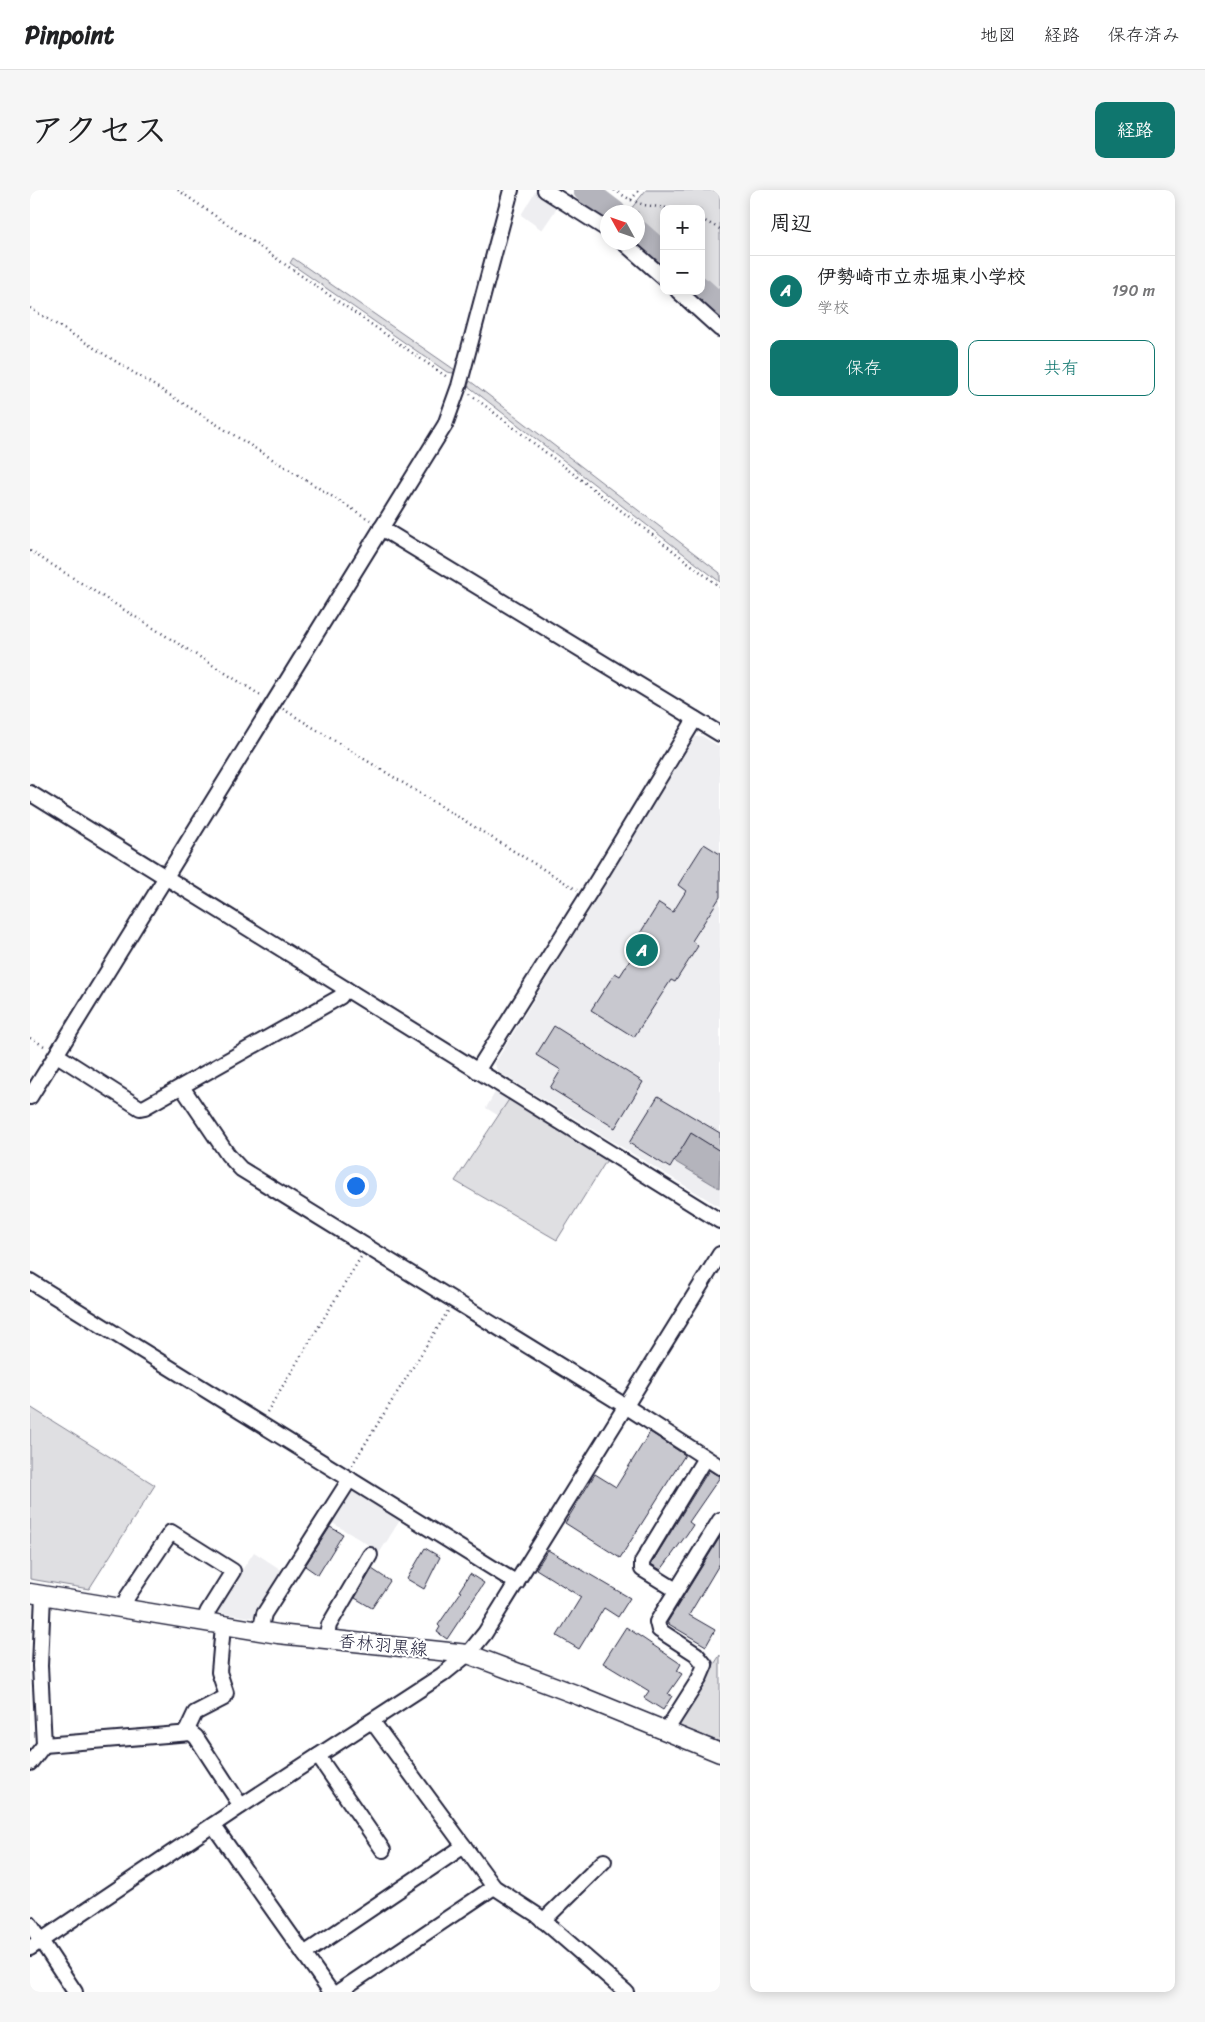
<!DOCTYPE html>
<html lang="ja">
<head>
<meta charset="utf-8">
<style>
  :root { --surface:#fff; --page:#f6f6f6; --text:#202124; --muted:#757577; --line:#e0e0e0; --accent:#0f766e }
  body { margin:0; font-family:Sriracha,"Klee One",sans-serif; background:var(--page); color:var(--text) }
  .controls { position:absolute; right:15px; top:15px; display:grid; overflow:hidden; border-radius:10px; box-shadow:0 2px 12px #0003 }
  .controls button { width:45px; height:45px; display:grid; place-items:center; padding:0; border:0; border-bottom:1px solid var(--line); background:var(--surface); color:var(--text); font:25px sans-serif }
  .compass { position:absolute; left:570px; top:15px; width:45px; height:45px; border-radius:50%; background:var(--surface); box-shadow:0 2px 12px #0003; rotate:310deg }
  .you { position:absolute; left:325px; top:995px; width:18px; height:18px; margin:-12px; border:4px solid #fff; border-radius:50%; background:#1a73e8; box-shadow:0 0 0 8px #1a73e833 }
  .badge { display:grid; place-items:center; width:32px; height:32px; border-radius:50%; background:var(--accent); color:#fff; font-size:16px; font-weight:700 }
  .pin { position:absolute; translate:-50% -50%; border:2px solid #fff; box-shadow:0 1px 5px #0006 }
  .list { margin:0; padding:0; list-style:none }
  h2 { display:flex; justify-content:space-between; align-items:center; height:65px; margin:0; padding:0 20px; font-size:21px }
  h2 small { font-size:16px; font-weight:400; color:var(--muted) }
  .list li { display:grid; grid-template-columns:32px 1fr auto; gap:15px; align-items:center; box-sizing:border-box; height:70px; padding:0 20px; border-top:1px solid var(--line) }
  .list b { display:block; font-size:19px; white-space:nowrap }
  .list p { margin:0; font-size:16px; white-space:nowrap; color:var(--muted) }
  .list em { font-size:16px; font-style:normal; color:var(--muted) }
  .actions { display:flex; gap:10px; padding:15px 20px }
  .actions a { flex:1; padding:11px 0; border:1px solid var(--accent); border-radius:10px; text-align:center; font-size:18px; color:var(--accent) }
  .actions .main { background:var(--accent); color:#fff }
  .map { position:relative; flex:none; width:690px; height:1802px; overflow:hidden; border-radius:10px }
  header { display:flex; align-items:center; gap:30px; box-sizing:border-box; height:70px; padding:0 25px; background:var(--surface); border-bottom:1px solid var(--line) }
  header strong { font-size:24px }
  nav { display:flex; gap:28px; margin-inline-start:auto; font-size:18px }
  .intro { display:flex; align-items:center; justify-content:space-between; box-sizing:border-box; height:120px; padding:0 30px }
  h1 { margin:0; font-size:35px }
  .button { padding:12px 22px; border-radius:10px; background:var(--accent); color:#fff; font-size:18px; font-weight:700 }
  main { display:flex; gap:30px; padding:0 30px }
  aside { flex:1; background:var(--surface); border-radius:10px; box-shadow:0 2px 12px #0003 }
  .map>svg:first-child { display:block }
  .built { fill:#eeeef1 }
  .green { fill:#dfdfe2; stroke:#80808e }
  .water { fill:#b4b4bc; stroke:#7a7a88 }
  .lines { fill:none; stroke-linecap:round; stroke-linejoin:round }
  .river { stroke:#b4b4bc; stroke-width:24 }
  .building { fill:#c8c8cf; stroke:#22223b }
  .minor-casing { stroke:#22223b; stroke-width:18 }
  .major-casing { stroke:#22223b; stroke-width:21 }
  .path { stroke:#22223b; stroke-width:2.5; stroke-dasharray:1 4; stroke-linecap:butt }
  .minor { stroke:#fff; stroke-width:14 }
  .major { stroke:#fff; stroke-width:18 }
  .labels { text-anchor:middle; stroke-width:4.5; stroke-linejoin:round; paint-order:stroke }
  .street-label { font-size:18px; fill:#22223b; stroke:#fff }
</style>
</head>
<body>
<header>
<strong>Pinpoint</strong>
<nav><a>地図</a><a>経路</a><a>保存済み</a></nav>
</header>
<div class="intro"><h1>アクセス</h1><a class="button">経路</a></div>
<main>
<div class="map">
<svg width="690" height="1802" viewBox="0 0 690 1802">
  <rect width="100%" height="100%" fill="#fff"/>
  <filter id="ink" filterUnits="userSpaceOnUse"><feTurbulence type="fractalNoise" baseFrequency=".02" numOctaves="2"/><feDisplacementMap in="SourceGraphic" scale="10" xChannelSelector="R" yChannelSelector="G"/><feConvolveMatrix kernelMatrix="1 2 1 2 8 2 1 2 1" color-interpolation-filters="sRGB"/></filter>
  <g filter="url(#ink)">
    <!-- built -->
    <g class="built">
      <path d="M506,0L529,15L512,40L491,25Z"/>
      <path d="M672,546L690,557V1017L467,881L465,873L665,547Z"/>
      <path d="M467,899L480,908L469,926L456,918Z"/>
      <path d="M327,1300L372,1327L350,1362L301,1332L319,1301Z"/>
      <path d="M224,1362L256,1383L226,1428L184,1422Z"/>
    </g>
    <!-- green -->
    <g class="green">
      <path d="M616,0H690V102L671,85V19H634V51L608,27V22L600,20Z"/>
      <path d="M263,68L425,180L423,183L417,182L260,73Z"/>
      <path d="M440,191L690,383V392L438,196Z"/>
      <path d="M480,908L578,968L527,1050L425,991Z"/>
      <path d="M0,1217L125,1295L59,1399L0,1389Z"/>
      <path d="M690,1465V1552L649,1536L648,1531Z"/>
    </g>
    <!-- water -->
    <path class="water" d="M661,943L690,961L689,998L644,971Z"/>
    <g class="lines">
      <!-- river -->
      <g class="river">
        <path d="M555,0L584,22"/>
        <path d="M608,42L634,65"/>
        <path d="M671,99L690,116"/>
      </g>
    </g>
    <!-- building -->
    <g class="building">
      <path d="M674,654L690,664V707L662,751L668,756L645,792L641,790L604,847L561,820L585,783L590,786L604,764L599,761L629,713L643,722L656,701L648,695Z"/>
      <path d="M524,836L613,892L585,938L520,898L531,880L506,865Z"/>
      <path d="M628,906L690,943V961L661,943L640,978L599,953Z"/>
      <path d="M620,1242L655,1265L590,1368L535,1333L565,1284L586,1297Z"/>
      <path d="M679,1280L690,1287L659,1332L663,1335L657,1344L631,1380L621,1374Z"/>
      <path d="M300,1337L313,1344L288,1385L275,1376Z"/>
      <path d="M690,1347V1373L659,1425L685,1440L676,1456L637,1433Z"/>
      <path d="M395,1358L410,1367L394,1399L377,1389Z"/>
      <path d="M518,1360L600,1408L588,1427L574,1418L549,1459L527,1446L551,1407L506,1379Z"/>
      <path d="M342,1379L360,1391L342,1418L325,1408Z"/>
      <path d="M440,1384L454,1393L417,1449L407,1442L410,1437L408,1435L431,1402L429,1401Z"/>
      <path d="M596,1437L651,1474L647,1481L652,1484L638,1504L642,1506L633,1520L614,1508L619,1501L573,1473Z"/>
    </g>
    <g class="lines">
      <!-- minor casing -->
      <g class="minor-casing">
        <g id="minor">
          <path d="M515,0L578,40"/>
          <path d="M593,52L634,88"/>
          <path d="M648,101L690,139"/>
          <path d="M351,338L690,544"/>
          <path d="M0,603L690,1031"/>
          <path d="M27,865L110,918L115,917L310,807L316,799"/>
          <path d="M447,881L568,689L665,529"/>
          <path d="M152,897L198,965L211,979L597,1217L690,1277"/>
          <path d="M0,907L415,235L429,196L481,0"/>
          <path d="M0,1091L487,1393"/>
          <path d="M646,1400L612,1379V1372L675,1268"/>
          <path d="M93,1419L98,1406L141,1342L203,1381L178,1421L173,1432"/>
          <path d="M230,1441L234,1424L320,1289"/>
          <path d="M296,1449L299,1435L340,1365"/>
          <path d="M342,1531L464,1697L507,1725L596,1802"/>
          <path d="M636,1541L669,1489L675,1475L666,1464L629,1440L627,1432L690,1330"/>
          <path d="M156,1542L165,1523L194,1508L196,1503L189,1482L193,1436"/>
          <path d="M14,1555L161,1543L166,1547L211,1616"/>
          <path d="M288,1566L353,1660"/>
          <path d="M0,1573L14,1555L10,1476L13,1405"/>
          <path d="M183,1635L301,1802"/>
          <path d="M513,1731L574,1671"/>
          <path d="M0,1734L45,1802"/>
          <path d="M0,1758L211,1616L412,1485L438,1464L455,1443L690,1064"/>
          <path d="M274,1764L434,1656"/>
          <path d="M308,1802L464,1697"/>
        </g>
      </g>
      <!-- major casing -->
      <g class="major-casing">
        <path id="major" d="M0,1403L248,1444L438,1464L550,1506L690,1563"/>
      </g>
      <!-- path -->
      <g class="path">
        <path d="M148,0L417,187"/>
        <path d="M584,0L601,10L609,0"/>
        <path d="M601,10L614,15L644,19"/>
        <path d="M671,29L690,39"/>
        <path d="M0,118L340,330"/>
        <path d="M440,204L690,397"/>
        <path d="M0,361L232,506"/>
        <path d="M253,519L547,700"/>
        <path d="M0,848L16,857"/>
        <path d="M237,1222L331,1067"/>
        <path d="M322,1275L418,1121"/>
      </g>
      <!-- minor -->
      <use href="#minor" class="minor"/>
      <!-- major -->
      <use href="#major" class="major"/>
    </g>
  </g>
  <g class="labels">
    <!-- street labels -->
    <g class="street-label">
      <text transform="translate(353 1455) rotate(6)" y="6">香林羽黒線</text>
    </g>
  </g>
</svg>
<div class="controls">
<button>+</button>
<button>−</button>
</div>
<svg class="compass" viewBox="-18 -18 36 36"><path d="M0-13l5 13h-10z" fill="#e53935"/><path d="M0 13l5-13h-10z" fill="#757577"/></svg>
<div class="you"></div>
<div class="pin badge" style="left:612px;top:760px">A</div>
</div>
<aside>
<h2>周辺<small></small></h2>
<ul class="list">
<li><span class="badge">A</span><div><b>伊勢崎市立赤堀東小学校</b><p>学校</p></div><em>190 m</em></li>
</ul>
<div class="actions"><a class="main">保存</a><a>共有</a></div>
</aside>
</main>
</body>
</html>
